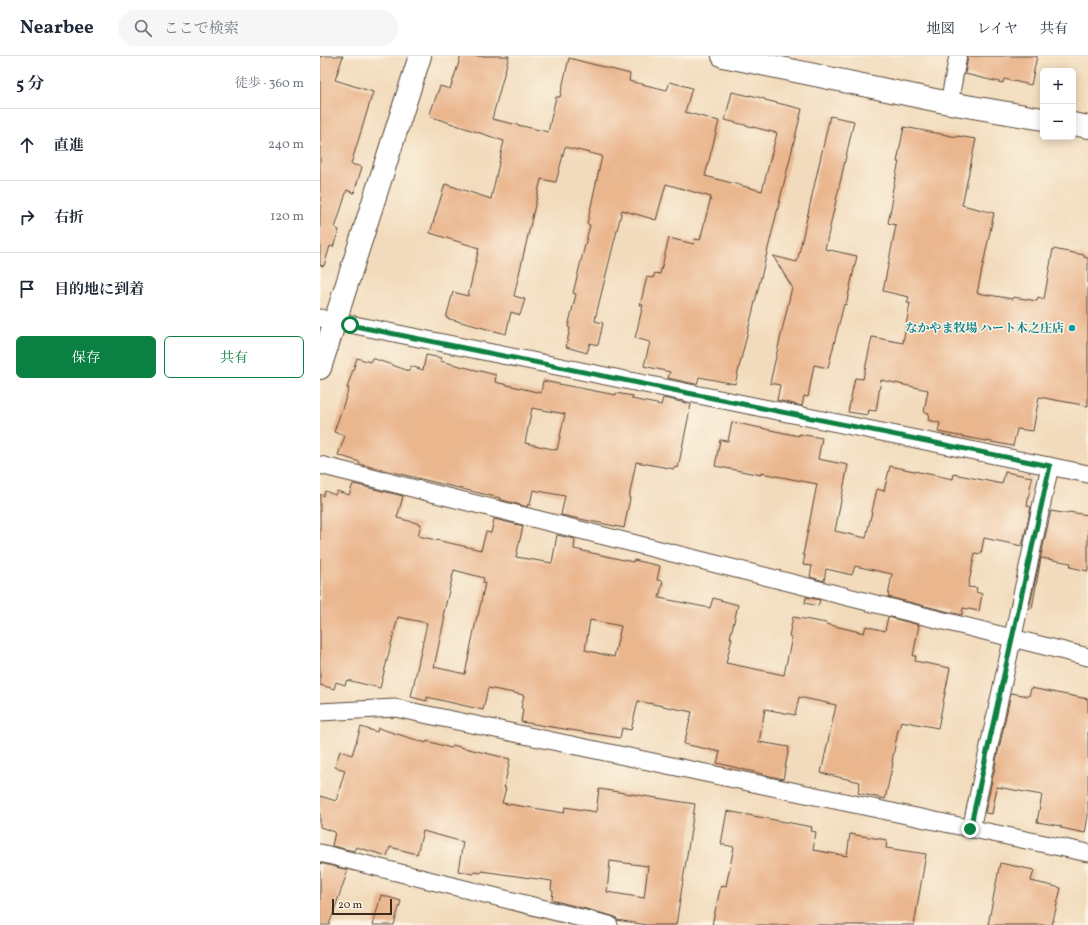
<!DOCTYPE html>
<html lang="ja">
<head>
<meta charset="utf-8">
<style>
  :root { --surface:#fff; --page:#f6f6f7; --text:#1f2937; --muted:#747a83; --line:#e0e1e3; --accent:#0b8043 }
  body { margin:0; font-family:Vollkorn,"Noto Serif JP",serif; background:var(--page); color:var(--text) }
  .controls { position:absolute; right:12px; top:12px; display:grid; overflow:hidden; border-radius:6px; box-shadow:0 2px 10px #0003 }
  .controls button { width:36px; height:36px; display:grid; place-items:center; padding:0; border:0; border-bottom:1px solid var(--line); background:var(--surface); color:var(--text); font:20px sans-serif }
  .scale { position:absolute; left:12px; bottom:10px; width:60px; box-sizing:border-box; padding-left:4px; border:2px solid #3b2a1e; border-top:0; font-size:11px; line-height:14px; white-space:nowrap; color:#3b2a1e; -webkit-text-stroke:3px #fcf5e5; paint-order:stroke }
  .stop { position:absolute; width:12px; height:12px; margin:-9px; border:3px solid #0b8043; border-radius:50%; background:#fff }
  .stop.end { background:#0b8043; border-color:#fff; box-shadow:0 1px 4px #0008 }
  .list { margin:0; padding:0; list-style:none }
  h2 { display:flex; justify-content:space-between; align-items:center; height:52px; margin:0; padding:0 16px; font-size:17px }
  h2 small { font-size:13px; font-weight:400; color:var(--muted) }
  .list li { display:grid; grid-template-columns:26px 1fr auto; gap:12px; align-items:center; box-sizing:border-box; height:72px; padding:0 16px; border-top:1px solid var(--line) }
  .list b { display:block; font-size:15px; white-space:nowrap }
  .list em { font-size:13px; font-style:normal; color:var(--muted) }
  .actions { display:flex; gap:8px; padding:12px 16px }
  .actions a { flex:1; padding:9px 0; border:1px solid var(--accent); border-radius:6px; text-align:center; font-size:14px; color:var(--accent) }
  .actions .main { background:var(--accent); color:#fff }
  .icon { flex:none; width:22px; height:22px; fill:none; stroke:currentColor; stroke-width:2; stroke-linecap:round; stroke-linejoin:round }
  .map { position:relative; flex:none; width:768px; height:869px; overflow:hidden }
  header { display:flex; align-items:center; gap:24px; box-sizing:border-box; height:56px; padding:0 20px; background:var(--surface); border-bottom:1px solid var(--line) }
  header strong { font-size:19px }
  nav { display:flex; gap:22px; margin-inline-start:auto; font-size:14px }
  .search { width:280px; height:36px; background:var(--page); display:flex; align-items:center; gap:10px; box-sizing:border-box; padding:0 14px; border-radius:22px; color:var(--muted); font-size:15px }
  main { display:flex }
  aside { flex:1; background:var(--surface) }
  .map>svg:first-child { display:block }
  .building { fill:#eab68e; fill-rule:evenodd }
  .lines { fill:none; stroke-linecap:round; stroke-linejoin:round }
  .street-casing { stroke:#564536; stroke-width:19 }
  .secondary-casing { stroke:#564536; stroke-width:24 }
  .street { stroke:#fff; stroke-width:17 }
  .secondary { stroke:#fff; stroke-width:22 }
  .route { stroke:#0b8043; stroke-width:5 }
  .culture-dot { fill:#0f9aa8; stroke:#fcf5e5; stroke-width:1.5 }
  .labels { text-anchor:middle; stroke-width:3; stroke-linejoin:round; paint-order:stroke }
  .culture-label { font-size:12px; font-weight:bold; fill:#0d838f; stroke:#fcf5e5; text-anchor:end }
</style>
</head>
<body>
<header>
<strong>Nearbee</strong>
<div class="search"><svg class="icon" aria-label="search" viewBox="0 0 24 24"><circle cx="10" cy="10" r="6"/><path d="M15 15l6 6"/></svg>ここで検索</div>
<nav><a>地図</a><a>レイヤ</a><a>共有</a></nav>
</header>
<main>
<aside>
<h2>5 分<small>徒歩 · 360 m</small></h2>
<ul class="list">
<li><svg class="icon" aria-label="ahead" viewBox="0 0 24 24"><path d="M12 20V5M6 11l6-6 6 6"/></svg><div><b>直進</b></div><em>240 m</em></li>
<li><svg class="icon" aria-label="right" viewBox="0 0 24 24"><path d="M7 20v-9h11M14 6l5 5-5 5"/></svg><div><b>右折</b></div><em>120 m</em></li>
<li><svg class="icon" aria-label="arrive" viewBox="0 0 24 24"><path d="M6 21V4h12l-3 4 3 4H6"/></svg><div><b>目的地に到着</b></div></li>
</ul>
<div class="actions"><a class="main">保存</a><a>共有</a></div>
</aside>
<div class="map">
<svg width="768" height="869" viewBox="0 0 768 869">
  <rect width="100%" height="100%" fill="#fcf5e5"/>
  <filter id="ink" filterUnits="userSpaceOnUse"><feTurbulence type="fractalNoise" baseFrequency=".025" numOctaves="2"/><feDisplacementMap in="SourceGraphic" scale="8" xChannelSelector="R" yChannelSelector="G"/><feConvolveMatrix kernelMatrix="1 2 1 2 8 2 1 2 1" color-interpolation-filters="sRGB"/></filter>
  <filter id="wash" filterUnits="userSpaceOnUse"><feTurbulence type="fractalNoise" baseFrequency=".012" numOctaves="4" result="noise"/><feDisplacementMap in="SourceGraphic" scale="16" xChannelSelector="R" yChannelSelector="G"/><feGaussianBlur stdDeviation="0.9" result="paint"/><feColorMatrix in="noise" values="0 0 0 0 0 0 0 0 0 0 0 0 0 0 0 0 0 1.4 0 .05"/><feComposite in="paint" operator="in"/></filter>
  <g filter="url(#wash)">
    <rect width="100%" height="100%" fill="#f2dbbc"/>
    <g id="blocks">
      <!-- building -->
      <g class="building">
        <path d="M0,0H23L15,24L53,36L31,108L42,111L34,137L27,134L15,172L19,174L13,191L10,190L4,210L0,209Z"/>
        <path d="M141,0H189L172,63L228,76L236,41H240L249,2L310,18L309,25L347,34L350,26L372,32L365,56L399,65L385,120L442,135L457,77L405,64L412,36L430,40V39L445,43V44L482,53L415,328L379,321L377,328H375L348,322L350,316L324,310L330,286L315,282L323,249H320L327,221L333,222L335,217L340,218L349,182L374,188L375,183L380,184L391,141L346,128L336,164L302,154L276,259L275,265L283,267L278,289L270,287L267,297L246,291L250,272L248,271L256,238L253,237L270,169L267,168L282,100L245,91L236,126L221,123L194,240L205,243L200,259L191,256L186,278L126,262L133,236L148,240L159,192L110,177L125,128L171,143L184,85L109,60L120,30L130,33Z"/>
        <path d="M648,0H717L711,29L684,23L683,27L645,18Z"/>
        <path d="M510,60L534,65L505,193L537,200L526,249L524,248L508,312L494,309L488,341L484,340L482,350L457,344L460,329L450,327L472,231L453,200L477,206Z"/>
        <path d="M584,71L637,81V80L656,83L642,149L674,157L657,237L693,243V241L717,245L718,241L724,243L733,193L764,199V201L768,202V350L719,341L713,375L697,373L693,390L618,376L620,367L608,364L609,357L604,356L608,334L561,324L556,355L549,354L548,359L528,356L535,322L543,323L552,281L583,287L590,247H587L589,241L563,235L576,169L568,167L573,142L571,141L579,106H577Z"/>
        <path d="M106,299L121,302L120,305L176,319L175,326L221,337L223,325L296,339V337L313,340L312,343L341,349L343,342L371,348L358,412L354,411V413L316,406L309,442H310L304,472L241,459L245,440L213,434L210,449L208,448L207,451L179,443L180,442L39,408L40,406L18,399L25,380L14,376L29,332H27L37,302L50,306L52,302L89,315L91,310L103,314ZM212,352L245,358L237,394L205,387Z"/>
        <path d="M412,366L479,380V378L502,382L498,403L528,409L515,475L546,482L557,433L564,435L570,410L633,423L634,418L682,428L685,416L712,421L707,450L711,451L702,490L664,482L661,498L655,497L648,531L657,532L656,536L662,538L659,555L643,552L642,559L568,541L572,518L535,510L532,519L506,513L504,525L490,521L492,510L483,509L485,499H483L497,428L441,417V419L395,410L400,384L408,385Z"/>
        <path d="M33,428L83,440L77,462L101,468L98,480L161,494L166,476L171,477L174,463L203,470L196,501L232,507L237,479L255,483L254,493L313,506L314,504L340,510L337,524L343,525L339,542L390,552L393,542L418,549L410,582H412L406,607L464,619L472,581L469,580L473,561L506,567V568L544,577L546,570L565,575L568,561L599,569L593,600H596L595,605L630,612L618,672L581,665L579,674H578L572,706L573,707L565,743L538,737L540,726L501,717L516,649L479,641L475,659L445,653L439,686L469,691L463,723L397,707L400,696L364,688L372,656L318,645L311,674L302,672L300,682L201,666L203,653L201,652L204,639L168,632L163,654L107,641V645L91,641L107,567L78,561L60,632L27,624L25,629L16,626L14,633L0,629V438L3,440L5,435L15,439L17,435L29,439ZM134,514L164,522L163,527H165L158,560H157L145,618L114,611L125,560H123ZM270,564L301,570L294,601L265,594Z"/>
        <path d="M731,455L748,458V456L768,459V515L750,511L751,507L721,502L712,552H709Z"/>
        <path d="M486,541L500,544L498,550L485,547Z"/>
        <path d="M711,632L768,643V760L765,777L741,772V770L717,766L722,739L677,731L672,758L665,757L691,637L709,640Z"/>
        <path d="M41,671L57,676L58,672L106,687L107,685L131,692L132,689L190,703L184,732H186L182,747L244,757L245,751L276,756L279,733L375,748L356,869H327L297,864L296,861L232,844L233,835L231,834L232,825L161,815V817L154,816L153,818L138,815L143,786L103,775L97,798L70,791L67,800L36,791L34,795L12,790L15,776L0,771V740L16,745L25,714L15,711L20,695L32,699ZM290,805L328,810L324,842L287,836Z"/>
        <path d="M407,755L492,771L491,775L496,776L493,794L527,800L530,778L567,784L566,792L606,798L594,869H392L401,829L406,830L414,791L401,788Z"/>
        <path d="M0,807L28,814L9,869H0Z"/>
        <path d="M680,807L714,814L711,825L741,832L732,869H668Z"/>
        <path d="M61,839L81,845L74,869H53Z"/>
      </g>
    </g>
  </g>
  <g filter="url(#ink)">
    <use href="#blocks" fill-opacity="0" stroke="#564536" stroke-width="1"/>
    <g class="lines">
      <!-- street casing -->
      <g class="street-casing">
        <g id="street">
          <path d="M629,47L638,0"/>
          <path d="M0,262L768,418"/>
          <path d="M0,409L768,601"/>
          <path d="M0,656L75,652L768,797"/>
          <path d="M651,773L730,410"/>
          <path d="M0,797L289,869"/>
        </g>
      </g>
      <!-- secondary casing -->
      <g class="secondary-casing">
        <g id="secondary">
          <path d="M403,0L629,47L723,63"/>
          <path d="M753,68L768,71"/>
          <path d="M0,312L100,0"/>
        </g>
      </g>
      <!-- street -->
      <use href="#street" class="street"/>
      <!-- secondary -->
      <use href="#secondary" class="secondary"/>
    </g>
  </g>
  <g class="lines" filter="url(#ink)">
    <!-- route -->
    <path class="route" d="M30,269L730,410L650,773"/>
  </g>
  <!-- markers -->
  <circle class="culture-dot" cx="752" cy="272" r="4"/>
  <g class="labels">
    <!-- culture labels -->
    <g class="culture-label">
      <text x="744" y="276">なかやま牧場 ハート木之庄店</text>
    </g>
  </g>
</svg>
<div class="controls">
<button>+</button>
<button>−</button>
</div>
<div class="scale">20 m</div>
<div class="stop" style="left:30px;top:269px"></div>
<div class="stop end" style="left:650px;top:773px"></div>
</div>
</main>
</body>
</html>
